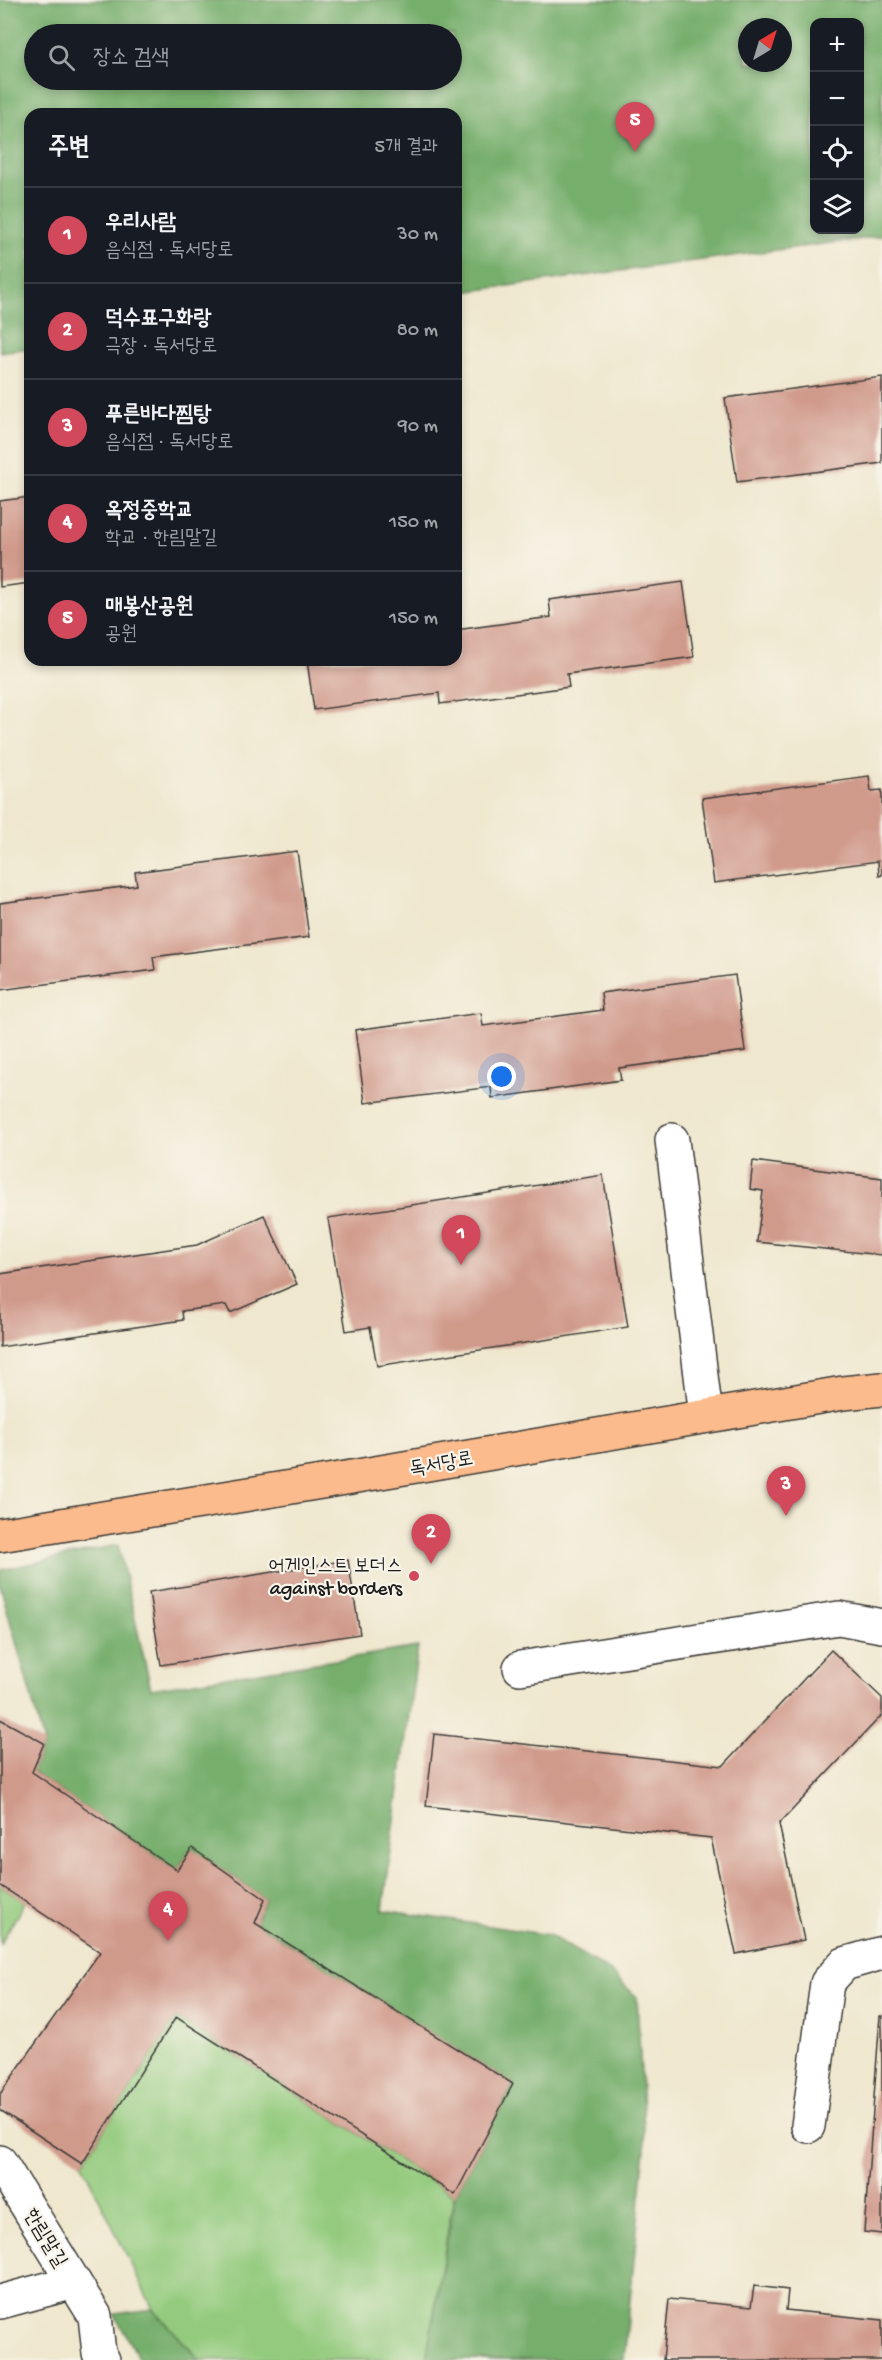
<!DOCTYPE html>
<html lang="ko">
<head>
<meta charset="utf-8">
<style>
  :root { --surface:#171b24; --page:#20242c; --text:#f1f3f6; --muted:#9ea1a6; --line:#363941; --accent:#d1495b }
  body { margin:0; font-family:"Gochi Hand","Poor Story",sans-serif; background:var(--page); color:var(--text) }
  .controls { position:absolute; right:18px; top:18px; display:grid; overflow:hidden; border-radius:12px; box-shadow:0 3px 9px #0003 }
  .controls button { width:54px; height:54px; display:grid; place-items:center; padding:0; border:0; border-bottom:2px solid var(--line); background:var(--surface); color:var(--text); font:30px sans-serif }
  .compass { position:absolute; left:738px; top:18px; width:54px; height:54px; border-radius:50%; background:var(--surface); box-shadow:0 3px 9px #0003; rotate:38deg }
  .you { position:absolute; left:502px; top:1077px; width:21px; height:21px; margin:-15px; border:4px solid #fff; border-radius:50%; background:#1a73e8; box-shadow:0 0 0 9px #1a73e833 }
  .badge { display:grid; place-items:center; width:39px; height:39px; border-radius:50%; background:var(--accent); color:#fff; font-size:20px; font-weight:700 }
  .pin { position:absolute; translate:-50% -50px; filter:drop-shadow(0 2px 3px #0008) }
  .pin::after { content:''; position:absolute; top:32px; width:21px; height:18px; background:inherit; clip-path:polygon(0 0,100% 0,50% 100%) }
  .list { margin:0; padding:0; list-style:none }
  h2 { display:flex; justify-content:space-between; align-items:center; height:78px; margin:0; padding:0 24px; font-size:26px }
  h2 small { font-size:20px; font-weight:400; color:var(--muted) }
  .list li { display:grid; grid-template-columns:39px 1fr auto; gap:18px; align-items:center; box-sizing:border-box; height:96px; padding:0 24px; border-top:2px solid var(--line) }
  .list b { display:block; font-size:22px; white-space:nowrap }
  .list p { margin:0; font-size:20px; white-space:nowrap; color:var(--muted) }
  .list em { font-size:20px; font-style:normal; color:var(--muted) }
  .icon { flex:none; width:33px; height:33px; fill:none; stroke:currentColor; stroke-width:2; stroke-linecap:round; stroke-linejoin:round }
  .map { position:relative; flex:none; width:882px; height:2360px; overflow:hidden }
  .search { position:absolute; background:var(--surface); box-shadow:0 3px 9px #0003; left:24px; top:24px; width:438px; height:66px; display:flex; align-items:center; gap:15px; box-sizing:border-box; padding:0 21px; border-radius:33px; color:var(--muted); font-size:22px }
  .panel { position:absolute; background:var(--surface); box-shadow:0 3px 9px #0003; left:24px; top:108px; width:438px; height:558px; border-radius:18px }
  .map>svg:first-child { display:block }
  .green { fill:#93ca7d; stroke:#58734c; stroke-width:1.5 }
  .forest { fill:#76ae6c; stroke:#496544; stroke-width:1.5; fill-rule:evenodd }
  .building { fill:#d09a8b }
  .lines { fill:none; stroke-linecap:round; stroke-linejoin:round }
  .minor-casing { stroke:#3c3a37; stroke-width:36 }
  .major-casing { stroke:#3c3a37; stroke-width:36 }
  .minor { stroke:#fff; stroke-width:33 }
  .major { stroke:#fbbb8c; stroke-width:33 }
  .poi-dot { fill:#d1495b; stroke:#f7f3e8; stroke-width:2 }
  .labels { text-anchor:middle; stroke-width:4.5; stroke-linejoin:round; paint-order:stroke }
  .street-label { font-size:20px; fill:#1c1c1c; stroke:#f7f3e8 }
  .poi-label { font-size:20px; fill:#1c1c1c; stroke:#f7f3e8; text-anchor:end }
</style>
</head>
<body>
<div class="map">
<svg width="882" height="2360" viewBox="0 0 882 2360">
  <rect width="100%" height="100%" fill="#f7f3e8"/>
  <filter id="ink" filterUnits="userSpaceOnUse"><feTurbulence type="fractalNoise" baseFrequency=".0167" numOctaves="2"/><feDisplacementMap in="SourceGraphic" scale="12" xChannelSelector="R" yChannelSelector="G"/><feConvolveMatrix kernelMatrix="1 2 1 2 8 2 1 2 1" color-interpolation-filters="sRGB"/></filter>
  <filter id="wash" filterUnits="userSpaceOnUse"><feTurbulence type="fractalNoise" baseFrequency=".008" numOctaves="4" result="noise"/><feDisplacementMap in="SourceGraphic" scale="24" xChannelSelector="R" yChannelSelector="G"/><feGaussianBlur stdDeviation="1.35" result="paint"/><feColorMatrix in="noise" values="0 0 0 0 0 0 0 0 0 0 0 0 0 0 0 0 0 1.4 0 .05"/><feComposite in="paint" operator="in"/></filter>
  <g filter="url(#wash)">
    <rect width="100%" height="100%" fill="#efe7ce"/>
    <!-- green -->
    <g class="green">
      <path d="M0,1885L25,1902L0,1944Z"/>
      <path d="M176,2017L454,2195L426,2360H200L153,2309L82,2164Z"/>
    </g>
    <!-- forest -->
    <g class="forest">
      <path d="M0,0H882V236L456,293V114H30V348L0,352ZM814,22H860V230H814ZM747,27H783V63H747ZM34,34H452V80H34Z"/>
      <path d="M118,1545L151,1689L418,1647L383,1910L549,1935L607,1969L637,1997L645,2149L624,2360H426L455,2195L513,2084L255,1923L265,1899L192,1848L177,1870L32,1772L44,1743L0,1585V1570Z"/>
      <path d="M153,2309L200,2360H140L114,2314Z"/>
    </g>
    <g id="blocks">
      <!-- building -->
      <g class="building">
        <path d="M882,377V463L737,482L725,398Z"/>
        <path d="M30,497V583L0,587V501Z"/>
        <path d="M683,582L694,657L567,674L569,687L440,704L439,693L314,710L307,660H456V630L551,617L549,600Z"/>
        <path d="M869,776L871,791L882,790V875L879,876L878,861L714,883L702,798Z"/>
        <path d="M297,851L309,937L153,957L155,970L0,990V903L137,885L135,872Z"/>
        <path d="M735,975L745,1051L619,1068L621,1080L492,1098L491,1087L365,1103L355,1030L481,1013L483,1026L603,1010L601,993Z"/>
        <path d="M753,1161L882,1178V1255L757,1242L763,1191L750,1189Z"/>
        <path d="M603,1175L628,1327L377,1366L370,1327L346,1331L328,1218Z"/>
        <path d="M264,1215L297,1284L230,1313L226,1305L182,1311L183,1320L0,1347V1274L197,1245Z"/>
        <path d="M348,1560L360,1634L161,1665L149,1592Z"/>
        <path d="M831,1650L882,1698V1715L779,1824L804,1940L736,1954L711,1838L426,1806L434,1734L723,1766Z"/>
        <path d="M0,1719L44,1743L32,1772L177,1870L192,1848L265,1899L255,1923L513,2084L455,2195L176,2017L82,2164L0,2110V2094L100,1952L0,1885Z"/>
        <path d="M880,2016H882V2234L864,2232Z"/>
        <path d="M754,2286L788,2290L786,2310L882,2320V2360H663L669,2299L751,2307Z"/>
      </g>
    </g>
  </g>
  <g filter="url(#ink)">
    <use href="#blocks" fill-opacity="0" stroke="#3c3a37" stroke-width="1.5"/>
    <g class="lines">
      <!-- minor casing -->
      <g class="minor-casing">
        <g id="minor">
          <path d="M672,1140L706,1416"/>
          <path d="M520,1668L839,1618L882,1626"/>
          <path d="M808,2126L827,1983L844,1964L882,1953"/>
          <path d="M0,2162L95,2316L99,2353L103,2360"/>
          <path d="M0,2302L74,2282"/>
        </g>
      </g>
      <!-- major casing -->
      <g class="major-casing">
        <path id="major" d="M0,1535L334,1480L843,1393L882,1389"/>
      </g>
      <!-- minor -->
      <use href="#minor" class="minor"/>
      <!-- major -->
      <use href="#major" class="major"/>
    </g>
  </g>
  <!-- markers -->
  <circle class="poi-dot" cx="414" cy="1576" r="6"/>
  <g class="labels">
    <!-- street labels -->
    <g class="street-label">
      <text transform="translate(441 1462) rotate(-10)" y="7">독서당로</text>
      <text transform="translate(47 2237) rotate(59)" y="7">한림말길</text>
    </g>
    <!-- poi labels -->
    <g class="poi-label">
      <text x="402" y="1571">어게인스트 보더스<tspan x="402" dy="23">against borders</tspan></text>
    </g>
  </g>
</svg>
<div class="controls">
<button>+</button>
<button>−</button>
<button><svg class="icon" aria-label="locate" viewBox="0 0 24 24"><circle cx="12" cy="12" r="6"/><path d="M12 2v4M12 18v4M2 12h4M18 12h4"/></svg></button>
<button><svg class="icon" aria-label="layers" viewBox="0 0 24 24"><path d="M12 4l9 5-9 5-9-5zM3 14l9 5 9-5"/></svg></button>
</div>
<svg class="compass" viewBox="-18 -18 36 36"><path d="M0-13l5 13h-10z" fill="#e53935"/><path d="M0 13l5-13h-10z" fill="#9ea1a6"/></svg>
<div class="you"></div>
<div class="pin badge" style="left:461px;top:1265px">1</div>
<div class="pin badge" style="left:431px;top:1564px">2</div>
<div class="pin badge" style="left:786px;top:1516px">3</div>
<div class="pin badge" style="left:168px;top:1941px">4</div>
<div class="pin badge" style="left:635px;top:152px">5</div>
<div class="search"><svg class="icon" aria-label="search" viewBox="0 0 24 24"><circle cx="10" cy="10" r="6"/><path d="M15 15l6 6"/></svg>장소 검색</div>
<section class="panel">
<h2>주변<small>5개 결과</small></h2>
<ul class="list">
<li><span class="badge">1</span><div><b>우리사람</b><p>음식점 · 독서당로</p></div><em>30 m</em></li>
<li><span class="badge">2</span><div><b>덕수표구화랑</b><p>극장 · 독서당로</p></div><em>80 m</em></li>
<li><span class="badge">3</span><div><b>푸른바다찜탕</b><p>음식점 · 독서당로</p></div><em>90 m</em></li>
<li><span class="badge">4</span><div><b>옥정중학교</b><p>학교 · 한림말길</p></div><em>150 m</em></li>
<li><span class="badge">5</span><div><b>매봉산공원</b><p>공원</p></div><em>150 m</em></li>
</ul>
</section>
</div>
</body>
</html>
